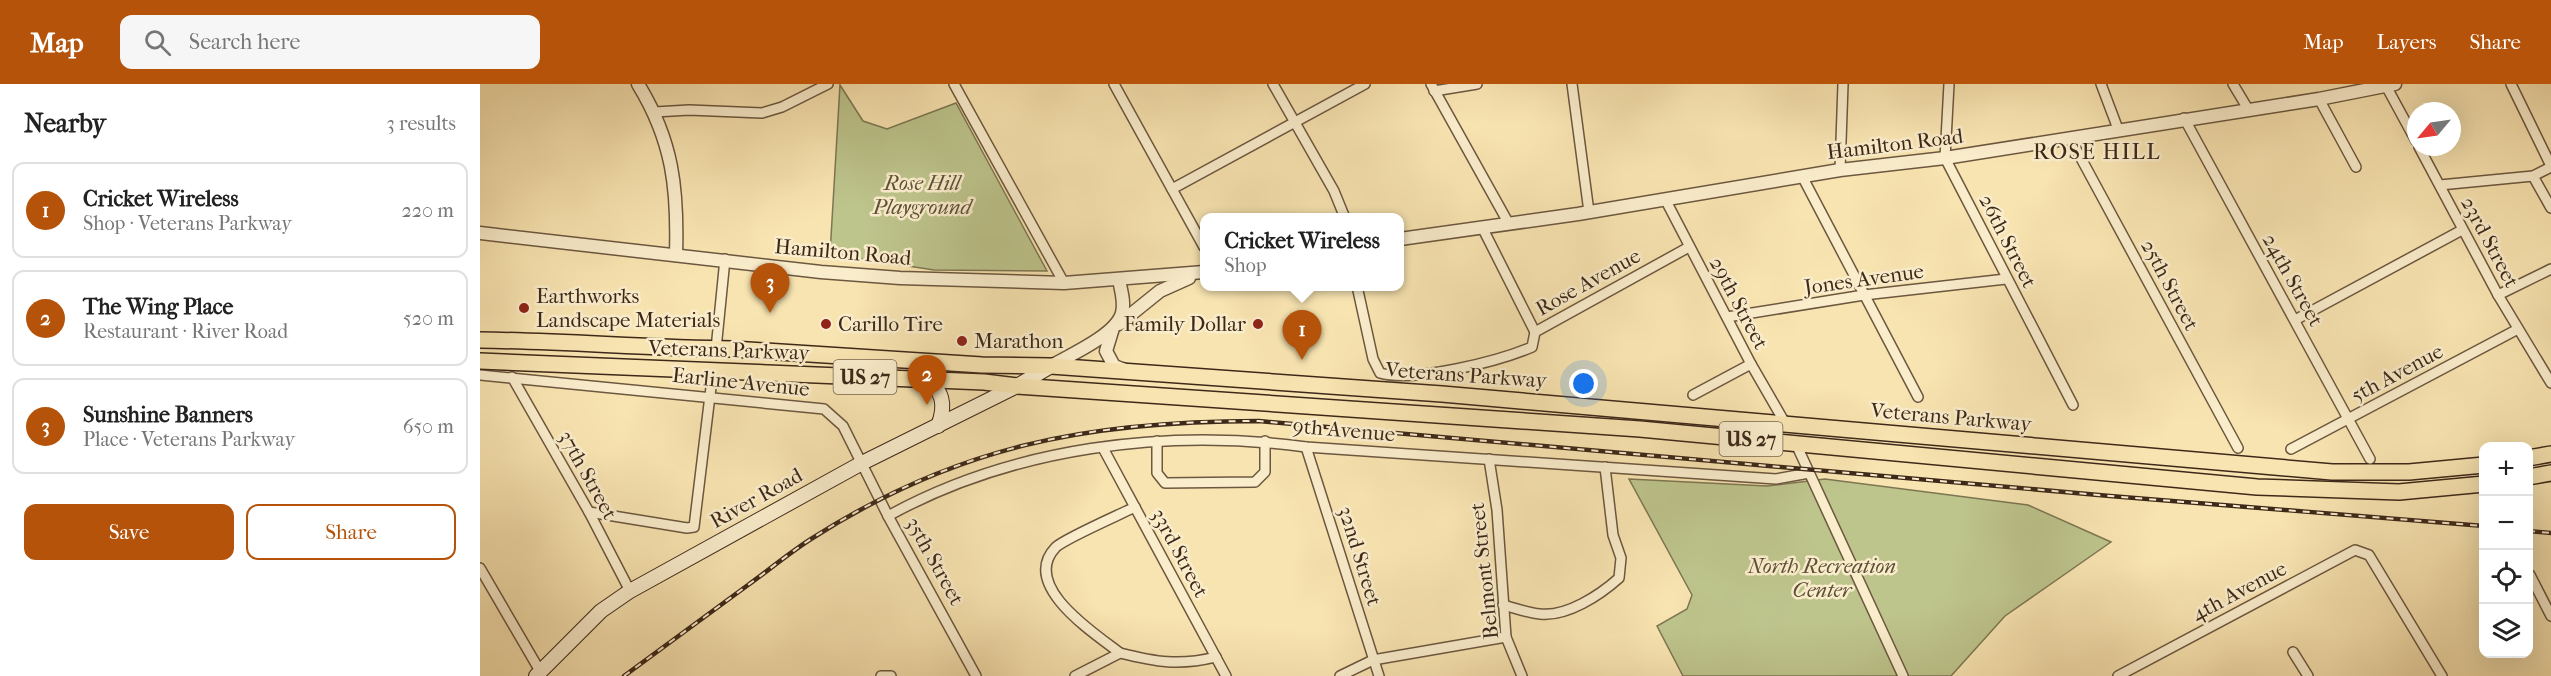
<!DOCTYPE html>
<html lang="en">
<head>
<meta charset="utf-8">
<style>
  :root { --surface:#fff; --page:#f6f6f6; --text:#222; --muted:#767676; --line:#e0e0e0; --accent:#b45309 }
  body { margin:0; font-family:"IM FELL French Canon",serif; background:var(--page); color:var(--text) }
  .controls { position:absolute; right:18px; bottom:18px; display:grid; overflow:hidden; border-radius:12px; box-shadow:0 6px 24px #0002 }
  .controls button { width:54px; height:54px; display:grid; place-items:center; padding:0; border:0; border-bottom:2px solid var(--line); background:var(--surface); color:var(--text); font:30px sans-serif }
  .compass { position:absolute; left:1927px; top:18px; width:54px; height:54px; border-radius:50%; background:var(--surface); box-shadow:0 6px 24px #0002; rotate:241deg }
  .you { position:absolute; left:1104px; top:300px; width:21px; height:21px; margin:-15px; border:4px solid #fff; border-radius:50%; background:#1a73e8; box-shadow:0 0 0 9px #1a73e833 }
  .badge { display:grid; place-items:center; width:39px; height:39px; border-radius:50%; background:var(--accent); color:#fff; font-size:20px; font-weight:700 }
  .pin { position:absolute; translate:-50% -50px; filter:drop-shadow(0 2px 3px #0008) }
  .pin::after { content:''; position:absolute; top:32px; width:21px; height:18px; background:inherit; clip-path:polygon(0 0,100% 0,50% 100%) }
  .popup { position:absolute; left:720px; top:129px; width:204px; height:78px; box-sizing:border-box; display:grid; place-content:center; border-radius:12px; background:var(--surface); filter:drop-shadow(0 2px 4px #0005); font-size:20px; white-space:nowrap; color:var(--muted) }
  .popup b { font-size:22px; color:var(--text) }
  .popup::after { content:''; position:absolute; left:50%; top:100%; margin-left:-12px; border:12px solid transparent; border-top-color:var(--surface) }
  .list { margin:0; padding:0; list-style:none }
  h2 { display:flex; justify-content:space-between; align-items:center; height:78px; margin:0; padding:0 24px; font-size:26px }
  h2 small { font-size:20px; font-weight:400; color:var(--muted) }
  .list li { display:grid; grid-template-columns:39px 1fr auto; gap:18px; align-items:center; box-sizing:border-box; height:96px; margin:0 12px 12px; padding:0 12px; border:2px solid var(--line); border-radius:12px }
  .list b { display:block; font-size:22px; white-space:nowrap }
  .list p { margin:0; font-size:20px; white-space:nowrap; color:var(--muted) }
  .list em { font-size:20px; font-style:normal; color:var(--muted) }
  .actions { display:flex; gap:12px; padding:18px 24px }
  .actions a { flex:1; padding:14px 0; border:2px solid var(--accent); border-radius:12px; text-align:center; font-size:21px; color:var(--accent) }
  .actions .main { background:var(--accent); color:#fff }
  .icon { flex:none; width:33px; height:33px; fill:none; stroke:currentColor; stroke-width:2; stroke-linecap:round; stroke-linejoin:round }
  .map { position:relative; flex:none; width:2071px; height:592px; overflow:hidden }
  header { display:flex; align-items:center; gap:36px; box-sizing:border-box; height:84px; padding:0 30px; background:var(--accent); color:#fff }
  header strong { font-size:28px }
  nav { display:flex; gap:33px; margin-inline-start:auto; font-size:21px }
  .search { width:420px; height:54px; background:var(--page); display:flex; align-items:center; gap:15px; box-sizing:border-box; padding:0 21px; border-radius:12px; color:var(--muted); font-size:22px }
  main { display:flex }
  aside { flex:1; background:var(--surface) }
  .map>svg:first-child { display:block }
  .green { fill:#bdc48c; stroke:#7d7652; stroke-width:1.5 }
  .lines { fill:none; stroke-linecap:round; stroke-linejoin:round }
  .minor-casing { stroke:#6c573f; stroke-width:12 }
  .tertiary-casing { stroke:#6c573f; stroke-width:15 }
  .secondary-casing { stroke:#3d2819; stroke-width:16 }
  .primary-casing { stroke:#3d2819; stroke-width:18 }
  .minor { stroke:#faedcc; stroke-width:9 }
  .tertiary { stroke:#faedcc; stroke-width:12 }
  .secondary { stroke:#faedcc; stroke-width:14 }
  .primary { stroke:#f8e4b1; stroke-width:15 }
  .rail-casing { stroke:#3d2819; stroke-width:4.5 }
  .rail { stroke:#faedcc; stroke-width:2; stroke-dasharray:7; stroke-linecap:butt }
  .poi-dot { fill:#8f2418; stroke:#faedcc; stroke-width:2 }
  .labels { text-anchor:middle; stroke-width:5; stroke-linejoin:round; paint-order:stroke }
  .shield { fill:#faedcc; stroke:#76634f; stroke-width:1.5 }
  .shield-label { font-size:20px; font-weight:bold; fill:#3d2819 }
  .street-label { font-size:21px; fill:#3d2819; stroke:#faedcc }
  .park-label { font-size:21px; font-style:italic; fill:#5d4f36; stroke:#faedcc }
  .poi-label { font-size:21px; fill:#3d2819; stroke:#faedcc; text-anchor:start }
  .neighbourhood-label { font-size:22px; letter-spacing:1.5px; fill:#3d2819; stroke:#faedcc }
</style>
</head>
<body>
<header>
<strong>Map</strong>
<div class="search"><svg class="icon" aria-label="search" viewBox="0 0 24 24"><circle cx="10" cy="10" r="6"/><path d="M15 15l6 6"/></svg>Search here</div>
<nav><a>Map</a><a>Layers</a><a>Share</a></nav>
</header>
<main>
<aside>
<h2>Nearby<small>3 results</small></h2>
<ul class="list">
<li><span class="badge">1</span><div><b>Cricket Wireless</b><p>Shop · Veterans Parkway</p></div><em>220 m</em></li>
<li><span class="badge">2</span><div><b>The Wing Place</b><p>Restaurant · River Road</p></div><em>520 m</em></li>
<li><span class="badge">3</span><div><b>Sunshine Banners</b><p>Place · Veterans Parkway</p></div><em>650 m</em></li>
</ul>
<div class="actions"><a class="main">Save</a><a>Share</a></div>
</aside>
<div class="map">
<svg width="2071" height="592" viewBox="0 0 2071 592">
  <rect width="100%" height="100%" fill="#f8e4b1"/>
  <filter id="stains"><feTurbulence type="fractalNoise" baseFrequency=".00333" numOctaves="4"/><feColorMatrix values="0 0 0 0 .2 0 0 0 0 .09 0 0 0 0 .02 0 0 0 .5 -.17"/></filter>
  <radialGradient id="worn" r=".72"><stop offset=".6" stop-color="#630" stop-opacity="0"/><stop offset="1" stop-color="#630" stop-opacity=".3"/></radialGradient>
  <!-- green -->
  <g class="green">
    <path d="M360,1L383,37L407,45L476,19L567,187L454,186L350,170Z"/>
    <path d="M1149,395L1287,402L1345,395L1548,421L1631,458L1525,532L1471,592H1203L1177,542L1207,525L1212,511Z"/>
  </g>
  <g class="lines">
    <!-- minor casing -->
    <g class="minor-casing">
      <g id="minor">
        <path d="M474,0L584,199"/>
        <path d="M634,0L724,163"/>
        <path d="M793,0L854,107L865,134"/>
        <path d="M951,0L1029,140"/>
        <path d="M1092,0L1109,128"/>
        <path d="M1469,0L1465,74L1593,321"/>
        <path d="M1621,0L1638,45"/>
        <path d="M1753,0L1768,25"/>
        <path d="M1905,0L1936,57"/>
        <path d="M2031,0L2071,82"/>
        <path d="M954,7L997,0"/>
        <path d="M1839,15L1876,83"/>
        <path d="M175,28L209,26L282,29L302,23L348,0"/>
        <path d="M1704,34L1890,375"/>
        <path d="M1590,54L1758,364"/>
        <path d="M1939,63L2018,211L2071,299"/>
        <path d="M1360,86L1363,0"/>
        <path d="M1322,92L1438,313"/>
        <path d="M2053,92L2071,124"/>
        <path d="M1960,101L2053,92L2071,83"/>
        <path d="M692,105L885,0"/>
        <path d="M1185,115L1271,280L1305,339"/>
        <path d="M1003,145L1055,248"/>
        <path d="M877,202L893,275L900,289C934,299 1019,277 1052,263L1055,248L1209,163"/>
        <path d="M2018,211L2071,185"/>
        <path d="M1247,233L1384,211L1526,195"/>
        <path d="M1815,236L1982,146"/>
        <path d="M236,265L245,175"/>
        <path d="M0,291L344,325L363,342L408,432L496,592"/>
        <path d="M32,293L109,428L150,507"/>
        <path d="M1213,311L1271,280"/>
        <path d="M677,357V389L685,399L775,398L785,388V357"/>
        <path d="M1316,360L1423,592"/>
        <path d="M826,363L899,592"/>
        <path d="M623,364L746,592"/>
        <path d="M1811,365L2038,245"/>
        <path d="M1009,375L1017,426L1026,553L1042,592"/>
        <path d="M109,428L207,444L214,443L233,287"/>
        <path d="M408,432C533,363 686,344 826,363L1296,395L1329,389"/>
        <path d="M0,484L60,587"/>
        <path d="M2050,491L2071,532"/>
        <path d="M1023,521C1035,524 1048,529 1060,530C1087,533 1120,511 1139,494L1141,474L1133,451L1125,383"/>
        <path d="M1813,568L1828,592"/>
        <path d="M640,569C614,549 539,501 576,463C586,454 639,431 655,423"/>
        <path d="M401,592H411"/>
        <path d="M595,592L640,569C676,578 699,582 736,573"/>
        <path d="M860,592L893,576L1026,553"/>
        <path d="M1638,592L1875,466L1889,471L1962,592"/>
      </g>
    </g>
    <!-- tertiary casing -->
    <g class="tertiary-casing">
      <g id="tertiary">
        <path d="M158,0C193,57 198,105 196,171"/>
        <path d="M0,149L341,188L420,194L584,199L724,188"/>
        <path d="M920,155L1098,130L1360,86L1465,74L1839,15L1915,0"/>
        <path d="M639,240L680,207L709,194"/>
        <path d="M633,244L626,267L634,282L645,286"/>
        <path d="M571,282C590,271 636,251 642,229C645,219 641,206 639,196"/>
      </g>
    </g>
    <!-- secondary casing -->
    <g class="secondary-casing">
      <g id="secondary">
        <path d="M441,296C464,302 466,322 458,342"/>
        <path d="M56,592L121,527L150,507L382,379L537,302L571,282"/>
      </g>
    </g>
    <!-- primary casing -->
    <g class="primary-casing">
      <g id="primary">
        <path d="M0,256C84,257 168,264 253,265L502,281L571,282L962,310L1852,388H1929L2004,381"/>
        <path d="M0,277L504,298L537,302L1160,345L1777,403L1919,408L2004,400"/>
        <path d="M2048,374L2071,370"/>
        <path d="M2048,393L2071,389"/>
      </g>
    </g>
    <!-- minor -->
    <use href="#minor" class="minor"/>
    <!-- tertiary -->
    <use href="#tertiary" class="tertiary"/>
    <!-- secondary -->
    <use href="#secondary" class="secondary"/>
    <!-- primary -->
    <use href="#primary" class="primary"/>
    <!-- rail casing -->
    <g class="rail-casing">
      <g id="rail">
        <path d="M2048,447L2071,449"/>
        <path d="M144,592C185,562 227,531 268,501C289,486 309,469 331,455C476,362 608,337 779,337L1630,412L2004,442"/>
      </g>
    </g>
    <!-- rail -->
    <use href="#rail" class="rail"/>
  </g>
  <!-- markers -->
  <g class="poi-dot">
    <circle cx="44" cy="224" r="6"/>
    <circle cx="346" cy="240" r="6"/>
    <circle cx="778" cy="240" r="6"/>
    <circle cx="482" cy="257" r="6"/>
  </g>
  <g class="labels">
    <!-- shield labels -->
    <g class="shield">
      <rect x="353.5" y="276" width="63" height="34" rx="4.5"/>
      <rect x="1239.5" y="338" width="63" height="34" rx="4.5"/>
    </g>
    <g class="shield-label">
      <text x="385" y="300">US 27</text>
      <text x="1271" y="362">US 27</text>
    </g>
    <!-- street labels -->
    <g class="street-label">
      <text transform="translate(1415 60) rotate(-7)" y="7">Hamilton Road</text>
      <text transform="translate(1528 157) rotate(63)" y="7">26th Street</text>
      <text transform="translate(2010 158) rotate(62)" y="7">23rd Street</text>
      <text transform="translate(363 168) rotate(5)" y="7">Hamilton Road</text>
      <text transform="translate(1384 195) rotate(-8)" y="7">Jones Avenue</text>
      <text transform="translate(1813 196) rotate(61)" y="7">24th Street</text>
      <text transform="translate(1108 198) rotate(-29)" y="7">Rose Avenue</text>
      <text transform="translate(1690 201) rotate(62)" y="7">25th Street</text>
      <text transform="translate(1259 219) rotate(62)" y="7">29th Street</text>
      <text transform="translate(249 266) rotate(2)" y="7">Veterans Parkway</text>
      <text transform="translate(1917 289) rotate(-28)" y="7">5th Avenue</text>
      <text transform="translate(986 291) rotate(4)" y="7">Veterans Parkway</text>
      <text transform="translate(261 298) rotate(6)" y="7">Earline Avenue</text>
      <text transform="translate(1471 333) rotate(5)" y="7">Veterans Parkway</text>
      <text transform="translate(864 346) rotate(5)" y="7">9th Avenue</text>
      <text transform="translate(108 391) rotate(61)" y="7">37th Street</text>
      <text transform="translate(276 414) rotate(-29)" y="7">River Road</text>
      <text transform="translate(700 469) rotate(62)" y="7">33rd Street</text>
      <text transform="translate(880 472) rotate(73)" y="7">32nd Street</text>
      <text transform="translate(455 477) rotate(61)" y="7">35th Street</text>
      <text transform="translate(1004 487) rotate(-96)" y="7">Belmont Street</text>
      <text transform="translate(1759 507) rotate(-28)" y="7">4th Avenue</text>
    </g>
    <!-- park labels -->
    <g class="park-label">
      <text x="442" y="106">Rose Hill<tspan x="442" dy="24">Playground</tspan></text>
      <text x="1342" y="489">North Recreation<tspan x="1342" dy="24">Center</tspan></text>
    </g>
    <!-- poi labels -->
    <g class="poi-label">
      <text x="56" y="219">Earthworks<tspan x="56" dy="24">Landscape Materials</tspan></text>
      <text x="358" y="247">Carillo Tire</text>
      <text x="766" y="247" text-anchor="end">Family Dollar</text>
      <text x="494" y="264">Marathon</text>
    </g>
    <!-- neighbourhood labels -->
    <g class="neighbourhood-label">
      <text x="1617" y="75">ROSE HILL</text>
    </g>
  </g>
  <rect width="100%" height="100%" filter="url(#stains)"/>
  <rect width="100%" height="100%" fill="url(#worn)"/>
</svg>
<div class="controls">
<button>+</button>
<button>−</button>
<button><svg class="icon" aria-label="locate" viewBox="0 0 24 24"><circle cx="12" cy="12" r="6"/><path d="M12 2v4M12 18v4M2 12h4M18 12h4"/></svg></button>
<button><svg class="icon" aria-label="layers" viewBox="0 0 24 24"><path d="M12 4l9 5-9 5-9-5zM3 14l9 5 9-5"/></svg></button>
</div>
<svg class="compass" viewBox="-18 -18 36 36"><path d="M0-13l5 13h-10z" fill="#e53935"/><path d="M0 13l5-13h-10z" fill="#767676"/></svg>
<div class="you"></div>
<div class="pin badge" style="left:822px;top:276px">1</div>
<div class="popup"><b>Cricket Wireless</b>Shop</div>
<div class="pin badge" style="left:447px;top:321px">2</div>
<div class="pin badge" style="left:290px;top:229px">3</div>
</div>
</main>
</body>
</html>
